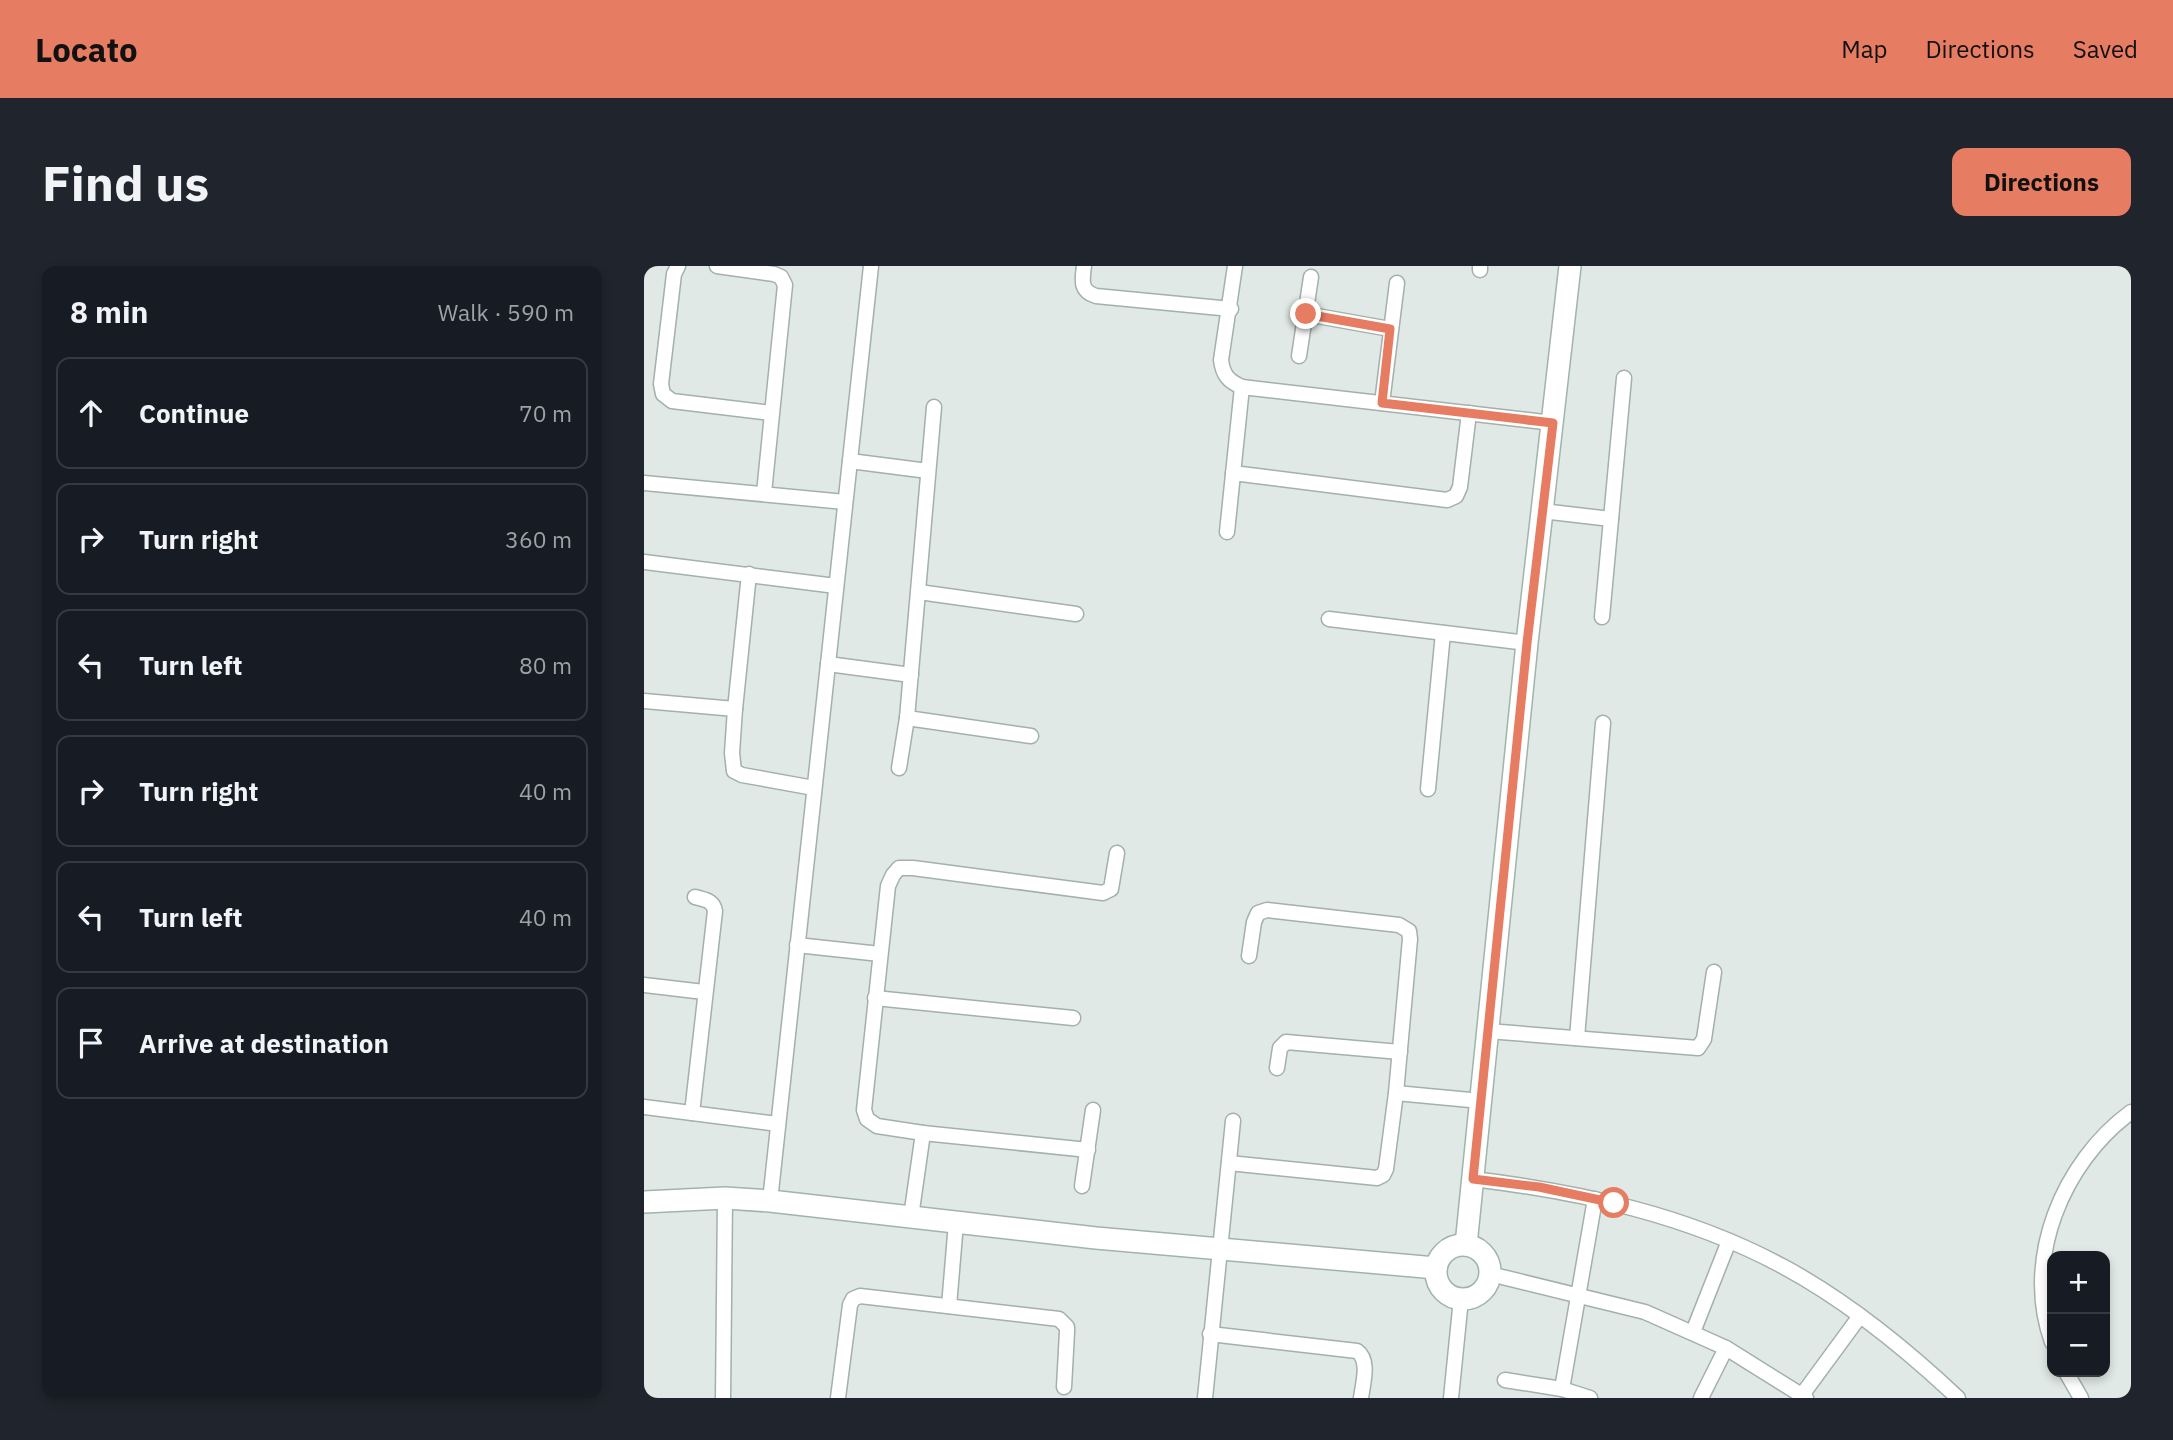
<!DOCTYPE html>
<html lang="en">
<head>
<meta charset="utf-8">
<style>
  :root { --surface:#171b24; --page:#20242c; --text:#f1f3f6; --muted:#9ea1a6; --line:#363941; --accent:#e67c61 }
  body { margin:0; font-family:"IBM Plex Sans",sans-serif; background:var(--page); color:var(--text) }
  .controls { position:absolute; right:21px; bottom:21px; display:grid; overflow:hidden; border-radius:14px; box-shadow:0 4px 10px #0003 }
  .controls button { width:63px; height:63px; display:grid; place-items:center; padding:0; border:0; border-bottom:2px solid var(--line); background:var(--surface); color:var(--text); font:35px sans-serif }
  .stop { position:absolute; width:21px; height:21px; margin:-16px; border:5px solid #e67c61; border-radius:50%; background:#fff }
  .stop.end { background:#e67c61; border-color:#fff; box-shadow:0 2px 7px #0008 }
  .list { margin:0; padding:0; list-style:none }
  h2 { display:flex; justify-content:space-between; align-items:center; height:91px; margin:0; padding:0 28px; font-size:30px }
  h2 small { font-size:23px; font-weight:400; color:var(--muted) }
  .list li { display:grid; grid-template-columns:46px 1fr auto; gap:21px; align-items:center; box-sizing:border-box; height:112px; margin:0 14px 14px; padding:0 14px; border:2px solid var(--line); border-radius:14px }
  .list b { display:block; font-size:26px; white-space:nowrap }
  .list em { font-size:23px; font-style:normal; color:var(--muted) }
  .icon { flex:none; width:38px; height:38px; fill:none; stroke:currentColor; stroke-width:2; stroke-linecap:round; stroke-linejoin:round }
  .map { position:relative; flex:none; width:1487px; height:1132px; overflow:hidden; border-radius:14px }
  header { display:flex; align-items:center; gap:42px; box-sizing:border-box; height:98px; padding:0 35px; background:var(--accent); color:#111 }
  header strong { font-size:33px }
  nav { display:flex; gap:38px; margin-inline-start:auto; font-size:24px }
  .intro { display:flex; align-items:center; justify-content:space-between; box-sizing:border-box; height:168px; padding:0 42px }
  h1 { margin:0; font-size:49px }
  .button { padding:18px 32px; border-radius:14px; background:var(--accent); color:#111; font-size:24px; font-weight:700 }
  main { display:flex; gap:42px; padding:0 42px }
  aside { flex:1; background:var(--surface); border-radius:14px; box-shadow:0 4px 10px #0003 }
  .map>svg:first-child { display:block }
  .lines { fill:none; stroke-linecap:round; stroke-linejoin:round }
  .minor-casing { stroke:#a3b0ab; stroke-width:17 }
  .secondary-casing { stroke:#a0b4ac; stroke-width:24 }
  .minor { stroke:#fff; stroke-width:14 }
  .secondary { stroke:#fff; stroke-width:21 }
  .route { stroke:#e67c61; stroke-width:9 }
</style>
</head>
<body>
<header>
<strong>Locato</strong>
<nav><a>Map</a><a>Directions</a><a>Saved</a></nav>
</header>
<div class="intro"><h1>Find us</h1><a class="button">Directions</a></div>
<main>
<aside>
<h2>8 min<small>Walk · 590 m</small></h2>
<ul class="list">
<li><svg class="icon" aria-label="ahead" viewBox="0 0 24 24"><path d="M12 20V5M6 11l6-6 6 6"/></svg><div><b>Continue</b></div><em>70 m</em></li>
<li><svg class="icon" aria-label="right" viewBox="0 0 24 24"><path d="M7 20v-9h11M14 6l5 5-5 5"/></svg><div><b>Turn right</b></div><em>360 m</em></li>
<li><svg class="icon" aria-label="left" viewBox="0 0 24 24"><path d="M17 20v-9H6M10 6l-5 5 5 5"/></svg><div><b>Turn left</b></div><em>80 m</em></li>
<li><svg class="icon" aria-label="right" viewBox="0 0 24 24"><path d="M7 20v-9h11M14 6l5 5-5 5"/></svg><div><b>Turn right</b></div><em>40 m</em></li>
<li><svg class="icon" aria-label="left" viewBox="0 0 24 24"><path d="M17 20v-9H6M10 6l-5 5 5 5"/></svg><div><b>Turn left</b></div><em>40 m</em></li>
<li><svg class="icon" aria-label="arrive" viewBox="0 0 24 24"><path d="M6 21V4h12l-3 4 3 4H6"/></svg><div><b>Arrive at destination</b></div></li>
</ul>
</aside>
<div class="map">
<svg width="1487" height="1132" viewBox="0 0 1487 1132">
  <rect width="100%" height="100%" fill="#e0e9e5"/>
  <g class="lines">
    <!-- minor casing -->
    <g class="minor-casing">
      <g id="minor">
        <path d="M34,0L30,8L17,118L19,128L28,135L127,147"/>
        <path d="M73,0L130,8L137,11L141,19L120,227"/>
        <path d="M440,0C438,15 436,25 452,30L587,43"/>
        <path d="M591,0L577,94C579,109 584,115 598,121L909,157"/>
        <path d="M836,4V0"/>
        <path d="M662,48L746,63"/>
        <path d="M655,90L667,11"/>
        <path d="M738,137L753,17"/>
        <path d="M206,195L284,205"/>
        <path d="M589,207L803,234L812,230L816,221L825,147"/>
        <path d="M0,217L201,236"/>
        <path d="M898,245L967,253"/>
        <path d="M583,266L598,121"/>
        <path d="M0,296L192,320"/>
        <path d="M275,326L432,348"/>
        <path d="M958,351L980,112"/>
        <path d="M685,353L883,377"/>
        <path d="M184,398L267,409"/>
        <path d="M0,435L91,443L105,308"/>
        <path d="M91,443L88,487L90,505L98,509L170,522"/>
        <path d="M263,452L387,470"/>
        <path d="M255,502L263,452L290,141"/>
        <path d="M784,523L799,367"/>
        <path d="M153,679L236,688"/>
        <path d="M0,719L60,726"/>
        <path d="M231,732L429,752"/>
        <path d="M844,765L1054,782L1060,773L1070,706"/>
        <path d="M933,772L959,457"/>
        <path d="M633,802L636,782L642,776L756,786"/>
        <path d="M752,827L837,835"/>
        <path d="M0,841L134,858"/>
        <path d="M48,847L71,645C69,634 61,634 51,631"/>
        <path d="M444,884L279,867L233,860L223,853L220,844L244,620L249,609L255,602H269L459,627L467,623L473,587"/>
        <path d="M585,897L733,912L739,909L742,903L752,827L766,673L765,665L755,659L623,644L614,647L610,656L605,690"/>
        <path d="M829,913C937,926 1044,949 1140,1001C1203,1035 1262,1083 1314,1132"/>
        <path d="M438,920L449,844"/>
        <path d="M126,935L227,0"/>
        <path d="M267,951L279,867"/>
        <path d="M846,1008L1001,1046L1082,1082L1162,1132"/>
        <path d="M305,1040L312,957"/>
        <path d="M1049,1066L1085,975"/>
        <path d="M566,1068L713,1085C726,1094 719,1117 717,1132"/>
        <path d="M1408,1076C1378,993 1419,896 1487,846"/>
        <path d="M1422,1106L1437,1132"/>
        <path d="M861,1114L918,1123L946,1132"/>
        <path d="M918,1123L951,933"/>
        <path d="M1158,1129L1216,1050"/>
        <path d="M79,1132L81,932"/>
        <path d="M194,1132L206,1039L209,1033L216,1030L415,1053L423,1061V1066L420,1121"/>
        <path d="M561,1132L589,855"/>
        <path d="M807,1132L817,1033"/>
        <path d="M1057,1132L1082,1082"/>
      </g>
    </g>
    <!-- secondary casing -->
    <g class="secondary-casing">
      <g id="secondary">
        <path d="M0,936L81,932L126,935L452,972L792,1002"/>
        <path d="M822,979L883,377L926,0"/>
        <circle cx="819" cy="1006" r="27"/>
      </g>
    </g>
    <!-- minor -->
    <use href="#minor" class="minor"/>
    <!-- secondary -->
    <use href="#secondary" class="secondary"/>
  </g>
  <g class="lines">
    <!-- route -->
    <path class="route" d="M662,48L746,63L738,137L909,157L883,377L829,913L895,921L970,937"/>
  </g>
</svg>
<div class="controls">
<button>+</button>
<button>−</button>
</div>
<div class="stop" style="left:970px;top:937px"></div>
<div class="stop end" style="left:662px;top:48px"></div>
</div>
</main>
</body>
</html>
